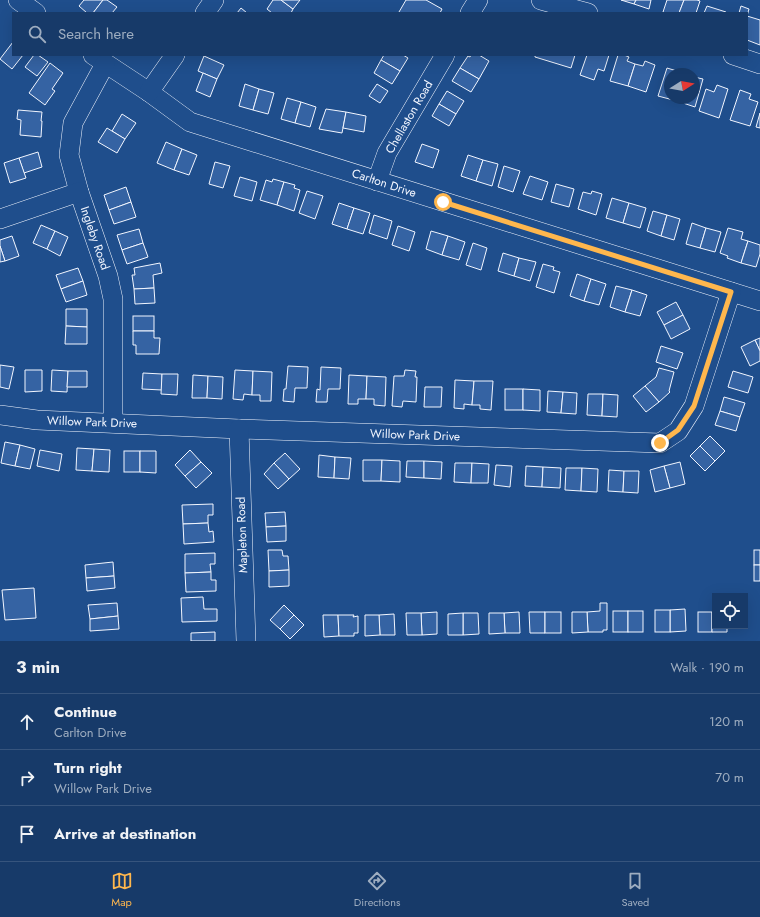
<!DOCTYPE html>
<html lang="en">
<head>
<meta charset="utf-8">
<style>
  :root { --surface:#173a69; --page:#244571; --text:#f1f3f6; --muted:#9eadc0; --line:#36547d; --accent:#ffb74d }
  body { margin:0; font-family:Jost,sans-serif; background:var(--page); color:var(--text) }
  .controls { position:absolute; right:12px; bottom:12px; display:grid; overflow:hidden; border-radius:0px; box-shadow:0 4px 16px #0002 }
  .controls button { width:36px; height:36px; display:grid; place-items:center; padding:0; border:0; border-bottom:1px solid var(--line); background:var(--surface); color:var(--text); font:20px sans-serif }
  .compass { position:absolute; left:664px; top:68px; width:36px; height:36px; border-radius:50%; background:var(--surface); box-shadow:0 4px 16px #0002; rotate:79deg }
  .stop { position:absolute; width:12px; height:12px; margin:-9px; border:3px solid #ffb74d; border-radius:50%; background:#fff }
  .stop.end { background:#ffb74d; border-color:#fff; box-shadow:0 1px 4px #0008 }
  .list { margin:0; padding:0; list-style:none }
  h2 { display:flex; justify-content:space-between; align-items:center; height:52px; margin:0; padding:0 16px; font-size:17px }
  h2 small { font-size:13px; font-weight:400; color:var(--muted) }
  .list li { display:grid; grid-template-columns:26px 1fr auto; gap:12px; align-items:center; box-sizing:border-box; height:56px; padding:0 16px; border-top:1px solid var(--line) }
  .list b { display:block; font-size:15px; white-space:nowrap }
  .list p { margin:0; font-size:13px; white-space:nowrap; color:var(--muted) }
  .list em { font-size:13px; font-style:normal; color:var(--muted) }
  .icon { flex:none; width:22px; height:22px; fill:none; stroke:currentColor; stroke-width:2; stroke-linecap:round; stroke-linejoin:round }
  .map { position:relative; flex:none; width:760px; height:641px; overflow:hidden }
  .search { position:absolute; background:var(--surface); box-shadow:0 4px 16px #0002; left:12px; right:12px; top:12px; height:44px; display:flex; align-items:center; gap:10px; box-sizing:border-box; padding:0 14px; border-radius:0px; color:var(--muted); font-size:15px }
  .sheet { height:220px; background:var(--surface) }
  nav { display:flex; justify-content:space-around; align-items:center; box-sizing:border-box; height:56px; border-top:1px solid var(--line); background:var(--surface); font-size:11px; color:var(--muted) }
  nav a { display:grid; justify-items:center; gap:2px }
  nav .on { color:var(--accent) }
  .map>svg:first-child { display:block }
  .building { fill:#3563a3; stroke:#f2f6ff }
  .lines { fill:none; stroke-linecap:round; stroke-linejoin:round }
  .minor-casing { stroke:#f2f6ff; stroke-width:20 }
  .minor { stroke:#1f4e8c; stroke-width:19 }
  .route { stroke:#ffb74d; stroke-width:5 }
  .labels { text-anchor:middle; stroke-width:3; stroke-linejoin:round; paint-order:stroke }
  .street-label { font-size:12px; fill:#f2f6ff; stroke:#1f4e8c }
</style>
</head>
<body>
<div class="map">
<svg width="760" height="641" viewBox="0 0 760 641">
  <rect width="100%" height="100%" fill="#1f4e8c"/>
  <!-- building -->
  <g class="building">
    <path d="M84,0H103L93,13H87L79,6Z"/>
    <path d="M103,0H107L117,7L112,13H93Z"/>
    <path d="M273,0H281L293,9L291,13H272L267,9Z"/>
    <path d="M281,0H300L293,9Z"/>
    <path d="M406,0H426L442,9L440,13H400L399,12Z"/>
    <path d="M621,0H636L634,4Z"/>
    <path d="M636,0H651L649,9L634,4Z"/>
    <path d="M667,0H684L679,13H666L663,12Z"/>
    <path d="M684,0H697L700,1L696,13H679Z"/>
    <path d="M707,6L726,12V13H704Z"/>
    <path d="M741,6L749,9L747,16V13H739Z"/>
    <path d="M241,8L247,13H237Z"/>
    <path d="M747,16L760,20V45L747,40Z"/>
    <path d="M13,42V55H23L12,69L0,59Z"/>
    <path d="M34,55H38L48,62L37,76L25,67Z"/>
    <path d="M384,55H403L408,58L400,71L381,60Z"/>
    <path d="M471,55H479L489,61L479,79L460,68L468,56L470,57Z"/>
    <path d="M535,55H575L571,68L535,57Z"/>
    <path d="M587,55H609L604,71L598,69L594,80L580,75Z"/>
    <path d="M618,55H624L629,57L627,61L635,64L628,86L610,81Z"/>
    <path d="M204,56L224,65L217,79L198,71Z"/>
    <path d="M381,60L400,71L392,84L374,73Z"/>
    <path d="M645,61L655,65L646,92L628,86L635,64L643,66Z"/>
    <path d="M50,63L63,73L52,89L55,91L45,105L29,93Z"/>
    <path d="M460,68L479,79L471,92L452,81Z"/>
    <path d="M667,68L677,71L676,74H670V98H678L677,101L658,96Z"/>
    <path d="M203,73L217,79L210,97L196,91Z"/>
    <path d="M694,77L703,79L695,107L677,101L678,98H694Z"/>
    <path d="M245,84L259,89L253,110L239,106Z"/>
    <path d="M377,84L388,91L380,103L369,96Z"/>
    <path d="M717,85L728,89L719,118L699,111L706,89L714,92Z"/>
    <path d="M259,89L274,93L268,114L253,110Z"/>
    <path d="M740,90L751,94L749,99L758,102L750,126L730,120Z"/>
    <path d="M447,91L464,101L456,114L439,104Z"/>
    <path d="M287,98L301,102L295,123L281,119Z"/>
    <path d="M301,102L316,107L310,127L295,123Z"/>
    <path d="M439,104L456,114L449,126L432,116Z"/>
    <path d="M326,109L346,112L342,133L319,129Z"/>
    <path d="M18,110L42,112L41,121H42L41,137L20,135L21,120L17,119Z"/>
    <path d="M346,112L366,116L364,132L343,128Z"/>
    <path d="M760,113V128L756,127Z"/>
    <path d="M122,114L136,123L125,139L112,131Z"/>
    <path d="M107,128L125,139L117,153L98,142Z"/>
    <path d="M166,142L182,149L174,170L157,163Z"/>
    <path d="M422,144L439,150L433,168L415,162Z"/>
    <path d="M182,149L197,155L189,175L174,170Z"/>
    <path d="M38,152L42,167L24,173L19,158Z"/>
    <path d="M468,155L483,160L476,181L461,176Z"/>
    <path d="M19,158L26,178L10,183L4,163Z"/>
    <path d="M483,160L498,164L492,186L476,181Z"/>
    <path d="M215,162L230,166L223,188L209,184Z"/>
    <path d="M504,166L520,171L513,192L498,187Z"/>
    <path d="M530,176L548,182L542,200L523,194Z"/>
    <path d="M240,177L257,182L252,201L234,196Z"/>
    <path d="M273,179L284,182L277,205L260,200L266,180L272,182Z"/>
    <path d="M284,182L295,185L294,188L300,190L294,211L277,205Z"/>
    <path d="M556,184L574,189L569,207L551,202Z"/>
    <path d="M126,187L131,202L109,210L104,195Z"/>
    <path d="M307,191L323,196L315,219L299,213Z"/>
    <path d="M592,191L602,194L596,215L578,209L583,192L591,194Z"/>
    <path d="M612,198L629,203L623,223L606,218Z"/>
    <path d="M131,202L136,217L114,224L109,210Z"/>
    <path d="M339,203L354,208L347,229L332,224Z"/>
    <path d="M629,203L646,208L640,228L623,223Z"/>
    <path d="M354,208L370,213L363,234L347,229Z"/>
    <path d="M653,211L667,215L661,236L647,231Z"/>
    <path d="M374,215L392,221L387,239L369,233Z"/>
    <path d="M667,215L680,219L674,240L661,236Z"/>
    <path d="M692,223L706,228L700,248L686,244Z"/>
    <path d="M41,225L55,231L47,249L33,243Z"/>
    <path d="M398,226L415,232L409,251L392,245Z"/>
    <path d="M706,228L721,232L715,252L700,248Z"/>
    <path d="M728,228L743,232L741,239L748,241L741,263L727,258L728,256L720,253Z"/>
    <path d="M139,229L143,243L122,250L117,235Z"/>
    <path d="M55,231L68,237L60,256L47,249Z"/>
    <path d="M431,231L448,236L442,255L426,249Z"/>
    <path d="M12,236L19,256L5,261L0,246V240Z"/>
    <path d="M448,236L465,242L459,260L442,255Z"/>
    <path d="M748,241L760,245V254L756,267L741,263Z"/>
    <path d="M143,243L148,257L127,264L122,250Z"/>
    <path d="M473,243L487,248L481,270L466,265Z"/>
    <path d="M0,246L5,261L0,262Z"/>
    <path d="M503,253L519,258L514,276L498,271Z"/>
    <path d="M519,258L536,262L530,281L514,276Z"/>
    <path d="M160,263L162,273L153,275L154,288L134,289L132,275H135L134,268Z"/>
    <path d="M543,264L554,267L553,270L560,272L554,293L536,287Z"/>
    <path d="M78,268L83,281L61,289L56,275Z"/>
    <path d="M577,274L591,279L584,301L570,296Z"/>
    <path d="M591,279L606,284L599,305L584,301Z"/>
    <path d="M83,281L87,295L66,302L61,289Z"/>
    <path d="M616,286L632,290L625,312L610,307Z"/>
    <path d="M154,288L155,303L135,304L134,289Z"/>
    <path d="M632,290L647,295L640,316L625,312Z"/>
    <path d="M676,302L683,315L664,325L657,312Z"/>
    <path d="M66,309H87V327L66,326Z"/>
    <path d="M683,315L690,329L671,339L664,325Z"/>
    <rect x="133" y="316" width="21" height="15"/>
    <path d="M66,326L87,327V344H65Z"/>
    <path d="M133,331H154V338H160L159,354H136V345H133Z"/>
    <path d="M760,338V351L755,340Z"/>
    <path d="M755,340L760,351V361L750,366L741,347Z"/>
    <path d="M661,346L683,353L677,369L656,362Z"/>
    <path d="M0,365L14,367L9,389L0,387Z"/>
    <path d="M288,366L308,367L307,388H295L294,402L283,401L284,389H286Z"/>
    <path d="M321,367L341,368L340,389H328L327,402H316L317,389L320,390Z"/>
    <path d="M659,368L674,372L669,391L670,392L659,402L645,386L656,377Z"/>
    <path d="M25,370H42V391L25,392Z"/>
    <path d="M52,370L68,371L67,392L51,391Z"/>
    <path d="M235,370L253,371L252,395L244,394L243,400L233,399Z"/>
    <path d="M405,370L416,371L415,377H417L416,402L403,401L402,407L392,406L394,376H404Z"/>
    <path d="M68,371H87V387H67Z"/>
    <path d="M253,371L272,372L271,401H260V395H252Z"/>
    <path d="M733,371L753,377L748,393L728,387Z"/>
    <path d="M143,373L162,374V390L142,389Z"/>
    <path d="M162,374H178L177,395L161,394Z"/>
    <path d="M193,375L208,376L207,398H192Z"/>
    <path d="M349,375L367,376L366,399H358V404H348Z"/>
    <path d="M208,376L223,377L222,399L207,398Z"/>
    <path d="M367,376L386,377L385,406L374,405V399H366Z"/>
    <path d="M455,380L474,381L472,405L464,404V409L454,408Z"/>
    <path d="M474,381H493L491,410L480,409V405H472Z"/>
    <path d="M645,386L659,402L646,412L633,396Z"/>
    <path d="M425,387H442L441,407H424Z"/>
    <rect x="505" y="389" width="18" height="21"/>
    <path d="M523,389L540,390V411L523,410Z"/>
    <path d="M548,391L563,392L561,413L547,412Z"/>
    <path d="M563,392L577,393L576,414L561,413Z"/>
    <path d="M588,394H603L602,416L587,415Z"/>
    <path d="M603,394L618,395L617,417L602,416Z"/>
    <path d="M724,397L745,403L740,417L720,411Z"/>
    <path d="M720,411L740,417L736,431L715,425Z"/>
    <path d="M710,436L725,451L715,461L700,446Z"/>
    <path d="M5,442L20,445L15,466L1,463Z"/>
    <path d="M20,445L35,449L30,469L15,466Z"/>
    <path d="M700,446L715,461L705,471L690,456Z"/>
    <path d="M77,448L94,449L92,471L76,470Z"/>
    <path d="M94,449L110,450L109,472L92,471Z"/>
    <path d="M40,450L62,454L59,471L37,466Z"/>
    <path d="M190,450L201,462L185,476L175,465Z"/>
    <rect x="124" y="451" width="16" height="21"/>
    <path d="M140,451H156V473L140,472Z"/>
    <path d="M285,453L300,469L289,479L274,463Z"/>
    <path d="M319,455L335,457L334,478L318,477Z"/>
    <path d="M335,457L351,458L349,479L334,478Z"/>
    <path d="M363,460H382L381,481H363Z"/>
    <path d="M382,460L400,461V482L381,481Z"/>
    <path d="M407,461H424V478L406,477Z"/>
    <path d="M424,461L442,462L441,479L424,478Z"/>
    <path d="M201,462L212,473L196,488L185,476Z"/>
    <path d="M680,462L685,484L670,488L664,466Z"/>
    <path d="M274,463L289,479L278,489L264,474Z"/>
    <path d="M455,463H472L471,483L454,482Z"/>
    <path d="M472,463L489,464L488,483H471Z"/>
    <path d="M496,465L512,466L510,487L494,485Z"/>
    <path d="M526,466L543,467L542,487L525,486Z"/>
    <path d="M664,466L670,488L655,492L650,470Z"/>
    <path d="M543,467L561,468L560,488L542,487Z"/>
    <path d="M566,468H582L581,491L565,490Z"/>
    <path d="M582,468L598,469L597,492L581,491Z"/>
    <path d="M609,470L624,471L623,492L608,491Z"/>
    <path d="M624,471H639L638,493L623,492Z"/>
    <path d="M213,504V515H208V523L183,524L182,505Z"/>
    <path d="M285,512L286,526L266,527L265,513Z"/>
    <path d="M208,523L209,532L213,531L214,542L184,544L183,524Z"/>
    <path d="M286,526V541L267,542L266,527Z"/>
    <path d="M268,550H282L283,556H288L289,570L269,571Z"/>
    <rect x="754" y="550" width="6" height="15"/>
    <path d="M215,553V564H210L211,572L185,573V554Z"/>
    <path d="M113,562L114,576L86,578L85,565Z"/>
    <rect x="754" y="565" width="6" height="16"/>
    <path d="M289,570V586L269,587V571Z"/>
    <path d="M211,572V580H216V591L186,592L185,573Z"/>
    <path d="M114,576L115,588L87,591L86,578Z"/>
    <path d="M34,588L36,618L5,620L2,590Z"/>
    <path d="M203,597L204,609H217V621L182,622L181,598Z"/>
    <path d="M117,603L118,616L90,619L88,605Z"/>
    <path d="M600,603H607V630H603V632H588L587,612L600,611Z"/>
    <path d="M284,605L294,615L280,629L270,620Z"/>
    <path d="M685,609L686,631L670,632V610Z"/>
    <rect x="655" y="610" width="15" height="22"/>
    <rect x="613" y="611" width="15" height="21"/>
    <rect x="628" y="611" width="15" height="21"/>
    <path d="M437,612V634L422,635L421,613Z"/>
    <path d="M519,612L520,633H505L504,613Z"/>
    <path d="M529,612H545V633H530Z"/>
    <rect x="545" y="612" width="16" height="21"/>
    <path d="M572,612H587L588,632L572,633Z"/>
    <rect x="698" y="612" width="14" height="20"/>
    <path d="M712,612H715V626H727V632H712Z"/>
    <path d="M406,613H421L422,635H407Z"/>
    <path d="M463,613H478L479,634L463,635Z"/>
    <path d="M463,613V635H448V614Z"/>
    <path d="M489,613H504L505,633L489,634Z"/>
    <path d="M394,614L395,635H380L379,615Z"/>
    <path d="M294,615L304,625L290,639L280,629Z"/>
    <path d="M323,615H338L339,636L324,637Z"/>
    <path d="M338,615H354L353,617L358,616V633H354V636H339Z"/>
    <path d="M365,615H379L380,635L365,636Z"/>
    <path d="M118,616L119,629L90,631V619Z"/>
    <path d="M215,632V641H191V633Z"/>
  </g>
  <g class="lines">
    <!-- minor casing -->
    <g class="minor-casing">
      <g id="minor">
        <path d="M18,0L36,13"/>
        <path d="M541,0L588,13"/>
        <path d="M205,13L214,0"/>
        <path d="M470,13L478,0"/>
        <path d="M93,55L149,92L190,122L760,301"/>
        <path d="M733,55L760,64"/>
        <path d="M105,64L73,123L69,155L79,192L108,276L113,299V423"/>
        <path d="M149,92L175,55"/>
        <path d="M377,181L387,153L445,55"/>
        <path d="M0,219L79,192"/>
        <path d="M0,415L37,420L239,429L660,443L678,431L694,406L731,292"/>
        <path d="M239,429L246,641"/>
      </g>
    </g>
    <!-- minor -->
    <use href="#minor" class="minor"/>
  </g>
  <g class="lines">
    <!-- route -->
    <path class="route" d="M443,202L731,292L694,406L678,430L660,443"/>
  </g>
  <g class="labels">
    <!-- street labels -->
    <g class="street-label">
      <text transform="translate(409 117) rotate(-60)" y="4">Chellaston Road</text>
      <text transform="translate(384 183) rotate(18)" y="4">Carlton Drive</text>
      <text transform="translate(95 238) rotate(71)" y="4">Ingleby Road</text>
      <text transform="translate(92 422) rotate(2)" y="4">Willow Park Drive</text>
      <text transform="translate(415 435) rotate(2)" y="4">Willow Park Drive</text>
      <text transform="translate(242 535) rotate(-92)" y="4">Mapleton Road</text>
    </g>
  </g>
</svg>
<div class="controls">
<button><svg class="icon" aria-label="locate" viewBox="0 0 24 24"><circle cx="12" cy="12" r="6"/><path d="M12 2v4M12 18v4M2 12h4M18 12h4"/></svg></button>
</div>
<svg class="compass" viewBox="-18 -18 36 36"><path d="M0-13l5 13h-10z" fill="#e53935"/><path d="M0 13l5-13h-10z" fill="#9eadc0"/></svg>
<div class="stop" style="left:443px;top:202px"></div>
<div class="stop end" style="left:660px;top:443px"></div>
<div class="search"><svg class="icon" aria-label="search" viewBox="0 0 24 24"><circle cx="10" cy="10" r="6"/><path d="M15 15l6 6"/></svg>Search here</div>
</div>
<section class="sheet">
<h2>3 min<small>Walk · 190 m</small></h2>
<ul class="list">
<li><svg class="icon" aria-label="ahead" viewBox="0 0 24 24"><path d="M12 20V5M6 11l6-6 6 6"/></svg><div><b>Continue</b><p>Carlton Drive</p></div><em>120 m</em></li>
<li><svg class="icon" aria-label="right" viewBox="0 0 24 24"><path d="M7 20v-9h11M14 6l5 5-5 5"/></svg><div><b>Turn right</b><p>Willow Park Drive</p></div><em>70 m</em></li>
<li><svg class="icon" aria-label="arrive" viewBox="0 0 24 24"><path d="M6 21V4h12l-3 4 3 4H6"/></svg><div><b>Arrive at destination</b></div></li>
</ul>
</section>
<nav>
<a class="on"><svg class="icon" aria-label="map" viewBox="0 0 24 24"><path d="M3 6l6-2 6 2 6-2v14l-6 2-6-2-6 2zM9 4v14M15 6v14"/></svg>Map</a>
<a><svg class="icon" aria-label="directions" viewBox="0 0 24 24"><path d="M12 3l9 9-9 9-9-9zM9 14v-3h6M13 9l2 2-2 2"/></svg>Directions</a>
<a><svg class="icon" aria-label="saved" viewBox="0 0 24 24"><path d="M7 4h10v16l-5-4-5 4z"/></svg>Saved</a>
</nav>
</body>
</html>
